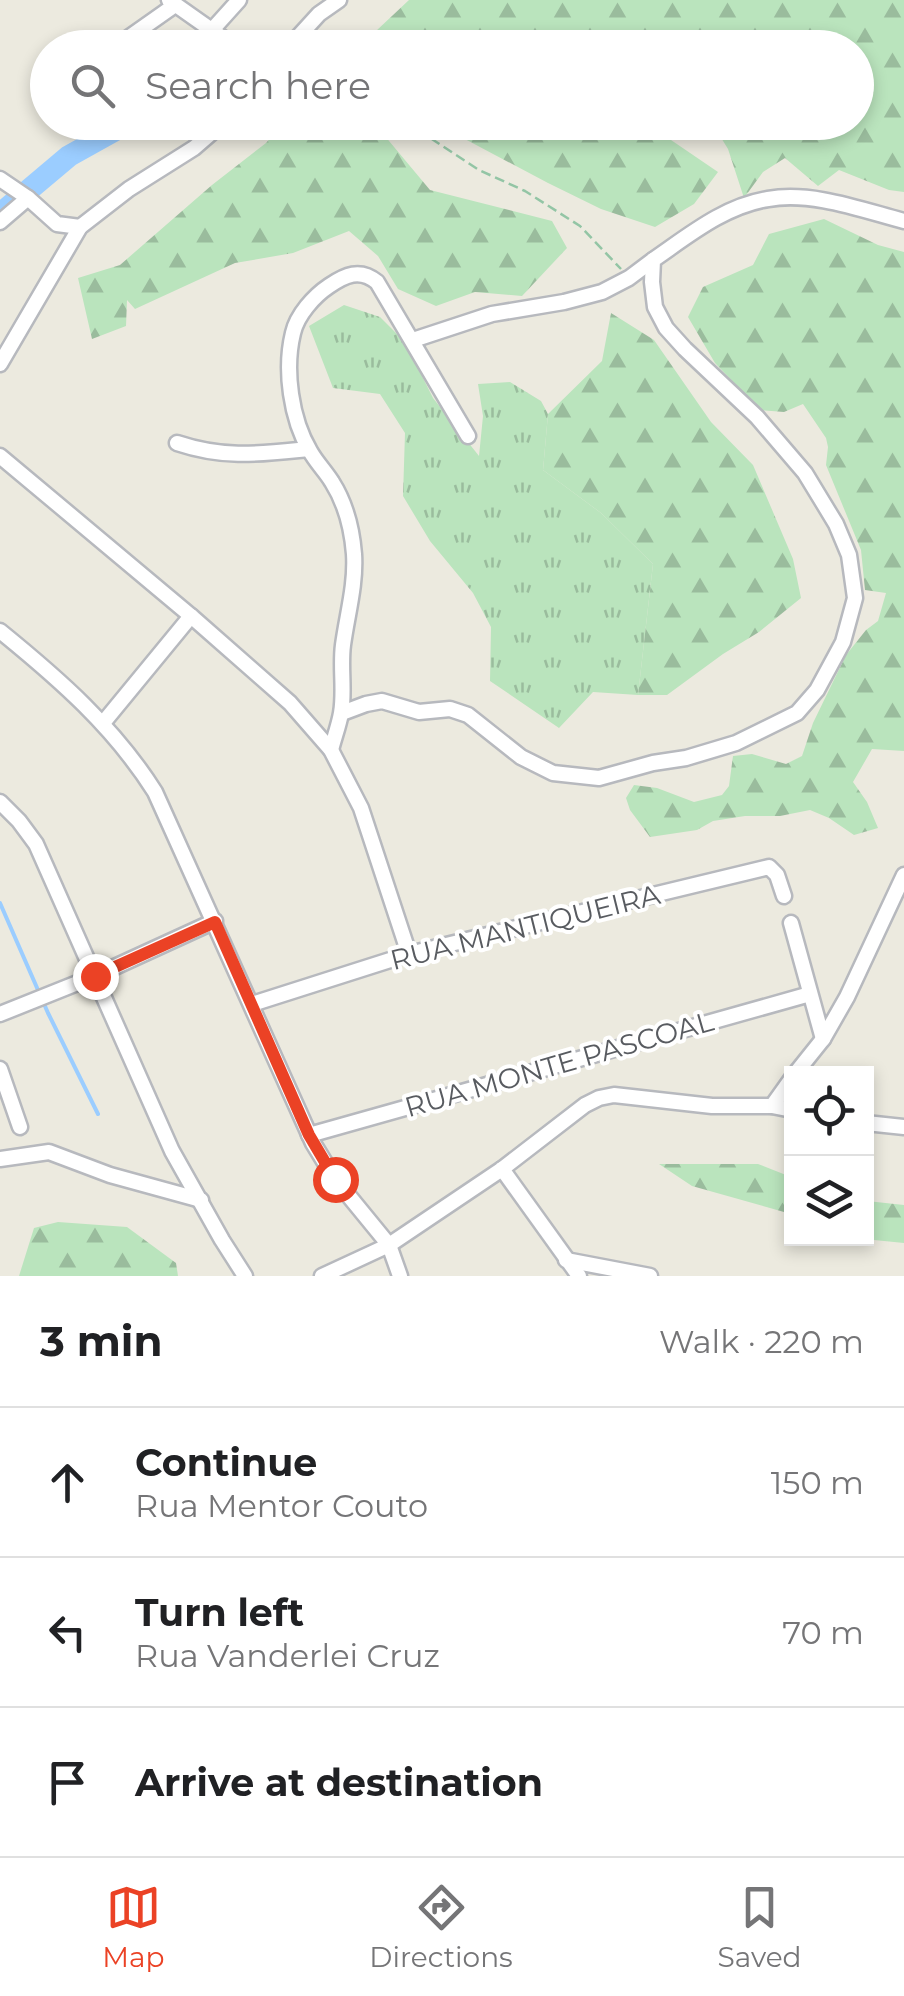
<!DOCTYPE html>
<html lang="en">
<head>
<meta charset="utf-8">
<style>
  :root { --surface:#fff; --page:#f2f2f2; --text:#202124; --muted:#757577; --line:#e0e0e0; --accent:#eb4225 }
  body { margin:0; font-family:Montserrat,sans-serif; background:var(--page); color:var(--text) }
  .controls { position:absolute; right:30px; bottom:30px; display:grid; overflow:hidden; border-radius:0px; box-shadow:0 5px 15px #0003 }
  .controls button { width:90px; height:90px; display:grid; place-items:center; padding:0; border:0; border-bottom:2px solid var(--line); background:var(--surface); color:var(--text); font:50px sans-serif }
  .stop { position:absolute; width:30px; height:30px; margin:-22px; border:8px solid #eb4225; border-radius:50%; background:#fff }
  .stop.end { background:#eb4225; border-color:#fff; box-shadow:0 2px 10px #0008 }
  .list { margin:0; padding:0; list-style:none }
  h2 { display:flex; justify-content:space-between; align-items:center; height:130px; margin:0; padding:0 40px; font-size:42px }
  h2 small { font-size:32px; font-weight:400; color:var(--muted) }
  .list li { display:grid; grid-template-columns:65px 1fr auto; gap:30px; align-items:center; box-sizing:border-box; height:150px; padding:0 40px; border-top:2px solid var(--line) }
  .list b { display:block; font-size:38px; white-space:nowrap }
  .list p { margin:0; font-size:32px; white-space:nowrap; color:var(--muted) }
  .list em { font-size:32px; font-style:normal; color:var(--muted) }
  .icon { flex:none; width:55px; height:55px; fill:none; stroke:currentColor; stroke-width:2; stroke-linecap:round; stroke-linejoin:round }
  .map { position:relative; flex:none; width:904px; height:1276px; overflow:hidden }
  .search { position:absolute; background:var(--surface); box-shadow:0 5px 15px #0003; left:30px; right:30px; top:30px; height:110px; display:flex; align-items:center; gap:25px; box-sizing:border-box; padding:0 35px; border-radius:55px; color:var(--muted); font-size:38px }
  .sheet { height:580px; background:var(--surface) }
  nav { display:flex; justify-content:space-around; align-items:center; box-sizing:border-box; height:140px; border-top:2px solid var(--line); background:var(--surface); font-size:28px; color:var(--muted) }
  nav a { display:grid; justify-items:center; gap:5px }
  nav .on { color:var(--accent) }
  .map>svg:first-child { display:block }
  .grass { fill:url(#grass-tufts) }
  .forest { fill:url(#forest-firs) }
  .lines { fill:none; stroke-linecap:round; stroke-linejoin:round }
  .stream { stroke:#9bcdff; stroke-width:4 }
  .river { stroke:#9bcdff; stroke-width:22 }
  .minor-casing { stroke:#b7b9be; stroke-width:19 }
  .path { stroke:#93c5a5; stroke-width:2.5; stroke-dasharray:10 5; stroke-linecap:butt }
  .minor { stroke:#fff; stroke-width:14 }
  .route { stroke:#eb4225; stroke-width:12 }
  .labels { text-anchor:middle; stroke-width:8; stroke-linejoin:round; paint-order:stroke }
  .street-label { font-size:28px; fill:#585b60; stroke:#fff }
</style>
</head>
<body>
<div class="map">
<svg width="904" height="1276" viewBox="0 0 904 1276">
  <defs>
    <pattern id="grass-tufts" width="24" height="20" patternUnits="userSpaceOnUse" patternTransform="scale(2.5)"><rect width="24" height="20" fill="#bae4bd"/><path d="M3 7l-1-3M5 7V3M7 7l1-3M15 17l-1-3M17 17v-4M19 17l1-3" fill="none" stroke="#9abc9d"/></pattern>
    <pattern id="forest-firs" width="22" height="20" patternUnits="userSpaceOnUse" patternTransform="scale(2.5)"><rect width="22" height="20" fill="#bae4bd"/><path d="M5 1l3.5 6h-7zM16 11l3.5 6h-7z" fill="#9abc9d"/></pattern>
  </defs>
  <rect width="100%" height="100%" fill="#eceadf"/>
  <!-- grass -->
  <path class="grass" d="M344,305L380,317L405,342L433,398L479,456L483,416L478,384L510,382L541,401L548,414L543,470L601,513L653,564L638,695L593,692L559,728L490,681L491,627L473,593L430,541L403,496L405,433L380,394L333,388L309,326Z"/>
  <!-- forest -->
  <g class="forest">
    <path d="M409,0H904V192L889,190L839,170L818,186L785,158L763,172L744,198L728,149L712,123L856,122V48L390,47L376,31Z"/>
    <path d="M284,123H374L430,190L552,221L567,248L522,296L475,292L436,306L398,289L378,256L349,231L293,253L235,263L135,309L127,300L126,326L92,339L78,278L120,265L212,185L266,143Z"/>
    <path d="M450,123H658L671,140L718,172L694,204L655,227L601,209L548,183L463,138Z"/>
    <path d="M824,219L878,245L904,252V751L872,749L853,782L867,802L878,828L854,835L829,818L810,810L780,816H745L713,821L697,830L650,837L630,810L626,798L634,785L657,788L694,802L722,795L729,786L733,756L752,754L786,764L802,756L813,723L846,655L866,630L878,621L886,593L865,590L861,550L826,465L828,447L826,438L803,404L784,412L760,410L715,363L688,317L703,287L753,265L769,234Z"/>
    <path d="M611,313L654,340L711,422L753,465L793,559L801,598L759,632L723,654L667,695H638L653,564L601,513L543,470L548,414L602,361Z"/>
    <path d="M659,1164H758L791,1177V1214L692,1186Z"/>
    <path d="M867,1201L904,1205V1243L864,1239L866,1238Z"/>
    <path d="M58,1222L127,1227L176,1263L178,1276H19L34,1228Z"/>
  </g>
  <g class="lines">
    <!-- stream -->
    <path class="stream" d="M0,903L48,1013L98,1114"/>
    <!-- river -->
    <path class="river" d="M6,209L69,156L130,122"/>
    <!-- minor casing -->
    <g class="minor-casing">
      <g id="minor">
        <path d="M169,0L237,48"/>
        <path d="M212,30L239,0"/>
        <path d="M114,48L175,5"/>
        <path d="M288,48L319,14L339,0"/>
        <path d="M0,179L28,198L57,224L80,227"/>
        <path d="M0,222L28,198"/>
        <path d="M413,340L492,314L564,302L602,292L629,278L653,260"/>
        <path d="M0,364L80,227L129,189L194,148L224,122"/>
        <path d="M177,443C225,459 259,454 308,449"/>
        <path d="M0,456L191,616L290,703L331,750L361,808L409,954"/>
        <path d="M0,631C59,679 114,727 155,792L313,1143L335,1179L389,1245L400,1276"/>
        <path d="M342,713L366,704L382,701L419,712L450,709L468,715L521,757L553,773L599,778L653,763L686,758L736,743L797,713L817,690L843,642L855,598L849,555L836,524L805,473L757,417L685,349L666,328L655,307L652,282L653,260C688,236 724,206 768,199C812,191 862,210 904,221"/>
        <path d="M103,723L191,616"/>
        <path d="M331,750C334,738 339,725 341,713C345,691 340,667 343,645C347,615 356,585 354,554C352,529 346,504 332,482C326,472 316,462 310,451C291,419 284,370 293,333C297,315 314,296 329,286C345,275 360,268 377,282L468,436"/>
        <path d="M0,802L19,821L36,844L172,1151L222,1240L245,1276"/>
        <path d="M791,923L823,1039"/>
        <path d="M252,1004L409,954L769,867L777,875L784,896"/>
        <path d="M0,1014L95,976L215,921"/>
        <path d="M0,1069L20,1127"/>
        <path d="M795,1074L823,1039L847,997L904,875"/>
        <path d="M772,1106L792,1078"/>
        <path d="M866,1123L904,1127"/>
        <path d="M309,1135L810,994"/>
        <path d="M0,1159L49,1152L110,1175L201,1200"/>
        <path d="M502,1169L579,1276"/>
        <path d="M566,1260L650,1276"/>
        <path d="M322,1276L389,1245L502,1169L585,1105L599,1098L614,1095L712,1106H772L792,1110"/>
      </g>
    </g>
    <!-- path -->
    <path class="path" d="M406,122L479,170L525,191L580,226L621,269"/>
    <!-- minor -->
    <use href="#minor" class="minor"/>
  </g>
  <g class="lines">
    <!-- route -->
    <path class="route" d="M95,976L215,922L309,1135L335,1179"/>
  </g>
  <g class="labels">
    <!-- street labels -->
    <g class="street-label">
      <text transform="translate(525 927) rotate(-14)" y="10">RUA MANTIQUEIRA</text>
      <text transform="translate(559 1064) rotate(-16)" y="10">RUA MONTE PASCOAL</text>
    </g>
  </g>
</svg>
<div class="controls">
<button><svg class="icon" aria-label="locate" viewBox="0 0 24 24"><circle cx="12" cy="12" r="6"/><path d="M12 2v4M12 18v4M2 12h4M18 12h4"/></svg></button>
<button><svg class="icon" aria-label="layers" viewBox="0 0 24 24"><path d="M12 4l9 5-9 5-9-5zM3 14l9 5 9-5"/></svg></button>
</div>
<div class="stop" style="left:335px;top:1179px"></div>
<div class="stop end" style="left:95px;top:976px"></div>
<div class="search"><svg class="icon" aria-label="search" viewBox="0 0 24 24"><circle cx="10" cy="10" r="6"/><path d="M15 15l6 6"/></svg>Search here</div>
</div>
<section class="sheet">
<h2>3 min<small>Walk · 220 m</small></h2>
<ul class="list">
<li><svg class="icon" aria-label="ahead" viewBox="0 0 24 24"><path d="M12 20V5M6 11l6-6 6 6"/></svg><div><b>Continue</b><p>Rua Mentor Couto</p></div><em>150 m</em></li>
<li><svg class="icon" aria-label="left" viewBox="0 0 24 24"><path d="M17 20v-9H6M10 6l-5 5 5 5"/></svg><div><b>Turn left</b><p>Rua Vanderlei Cruz</p></div><em>70 m</em></li>
<li><svg class="icon" aria-label="arrive" viewBox="0 0 24 24"><path d="M6 21V4h12l-3 4 3 4H6"/></svg><div><b>Arrive at destination</b></div></li>
</ul>
</section>
<nav>
<a class="on"><svg class="icon" aria-label="map" viewBox="0 0 24 24"><path d="M3 6l6-2 6 2 6-2v14l-6 2-6-2-6 2zM9 4v14M15 6v14"/></svg>Map</a>
<a><svg class="icon" aria-label="directions" viewBox="0 0 24 24"><path d="M12 3l9 9-9 9-9-9zM9 14v-3h6M13 9l2 2-2 2"/></svg>Directions</a>
<a><svg class="icon" aria-label="saved" viewBox="0 0 24 24"><path d="M7 4h10v16l-5-4-5 4z"/></svg>Saved</a>
</nav>
</body>
</html>
